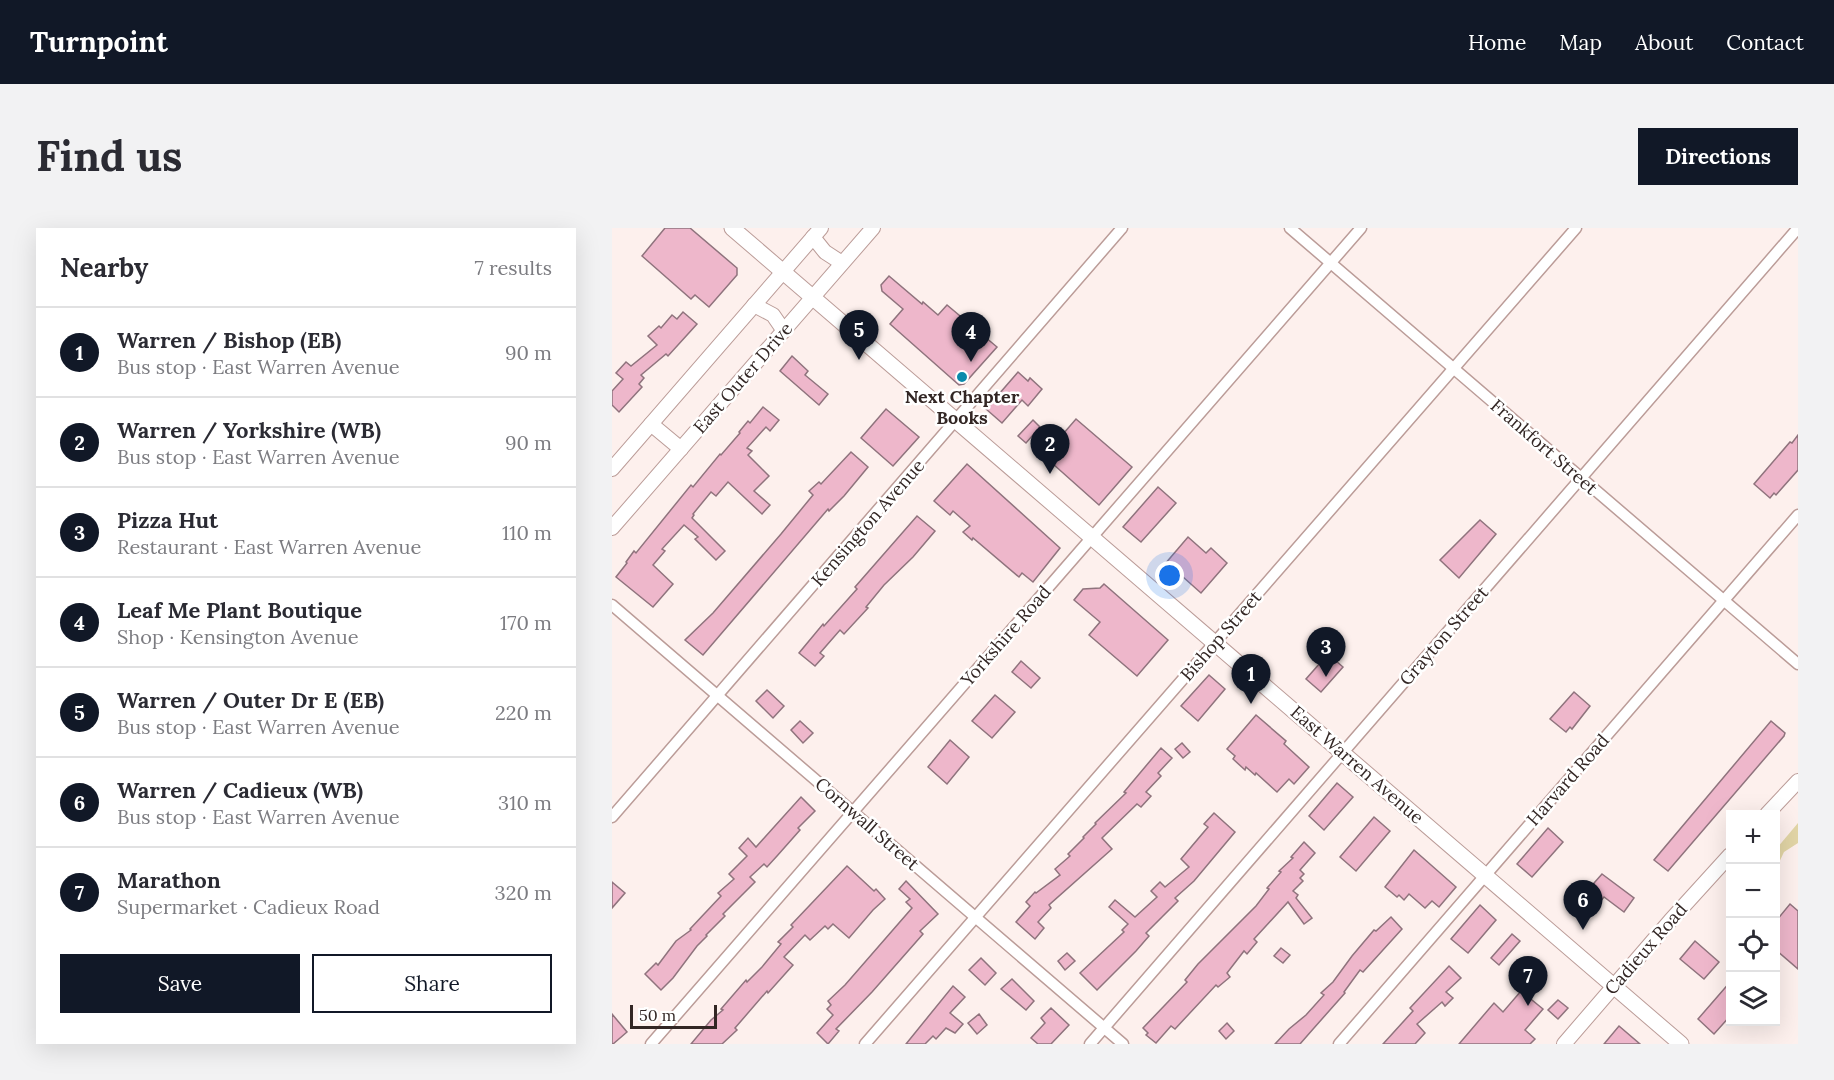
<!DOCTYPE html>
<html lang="en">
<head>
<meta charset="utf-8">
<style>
  :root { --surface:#fff; --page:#f2f2f3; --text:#2b2b33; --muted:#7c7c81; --line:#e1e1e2; --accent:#111827 }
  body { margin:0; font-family:Lora,serif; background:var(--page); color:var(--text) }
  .controls { position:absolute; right:18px; bottom:18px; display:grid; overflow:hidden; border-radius:0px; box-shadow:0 6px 24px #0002 }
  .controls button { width:54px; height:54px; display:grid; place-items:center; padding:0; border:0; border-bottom:2px solid var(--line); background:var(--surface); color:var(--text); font:30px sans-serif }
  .scale { position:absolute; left:18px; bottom:15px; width:87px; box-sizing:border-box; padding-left:6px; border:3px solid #322624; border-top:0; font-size:16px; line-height:21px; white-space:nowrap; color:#322624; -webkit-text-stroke:4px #fff; paint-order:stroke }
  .you { position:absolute; left:558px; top:348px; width:21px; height:21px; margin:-15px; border:4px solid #fff; border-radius:50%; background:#1a73e8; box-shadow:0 0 0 9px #1a73e833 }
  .badge { display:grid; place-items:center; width:39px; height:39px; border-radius:50%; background:var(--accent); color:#fff; font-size:20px; font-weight:700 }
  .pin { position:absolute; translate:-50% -50px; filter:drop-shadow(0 2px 3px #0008) }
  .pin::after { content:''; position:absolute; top:32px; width:21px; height:18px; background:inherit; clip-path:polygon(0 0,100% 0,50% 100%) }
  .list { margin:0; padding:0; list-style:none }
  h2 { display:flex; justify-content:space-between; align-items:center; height:78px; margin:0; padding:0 24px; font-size:26px }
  h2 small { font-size:20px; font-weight:400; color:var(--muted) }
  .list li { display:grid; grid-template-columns:39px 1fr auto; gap:18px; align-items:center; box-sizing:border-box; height:90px; padding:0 24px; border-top:2px solid var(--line) }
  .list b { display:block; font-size:22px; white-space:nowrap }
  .list p { margin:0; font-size:20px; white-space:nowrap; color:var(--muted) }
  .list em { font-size:20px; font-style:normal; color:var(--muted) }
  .actions { display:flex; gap:12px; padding:18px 24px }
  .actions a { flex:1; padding:14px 0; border:2px solid var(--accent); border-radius:0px; text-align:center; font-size:21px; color:var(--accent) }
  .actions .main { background:var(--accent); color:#fff }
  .icon { flex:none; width:33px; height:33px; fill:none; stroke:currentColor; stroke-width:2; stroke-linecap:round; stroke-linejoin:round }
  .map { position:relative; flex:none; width:1186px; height:816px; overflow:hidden; border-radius:0px }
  header { display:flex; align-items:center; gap:36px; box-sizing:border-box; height:84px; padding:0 30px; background:var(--accent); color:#fff }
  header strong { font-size:28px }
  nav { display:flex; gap:33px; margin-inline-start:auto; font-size:21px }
  .intro { display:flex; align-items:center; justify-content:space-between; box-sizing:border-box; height:144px; padding:0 36px }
  h1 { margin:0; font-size:42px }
  .button { padding:15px 27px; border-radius:0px; background:var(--accent); color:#fff; font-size:21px; font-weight:700 }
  main { display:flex; gap:36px; padding:0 36px }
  aside { flex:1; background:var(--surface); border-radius:0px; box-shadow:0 6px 24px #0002 }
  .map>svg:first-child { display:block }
  .green { fill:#e2d5a6 }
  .building { fill:#eeb7cb; stroke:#8f737d; stroke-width:1.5 }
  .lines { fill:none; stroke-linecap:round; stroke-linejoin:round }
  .minor-casing { stroke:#bb9c98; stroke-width:13 }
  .tertiary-casing { stroke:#bb9c98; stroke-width:16 }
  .secondary-casing { stroke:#bb9c98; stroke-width:17 }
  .minor { stroke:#fff; stroke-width:10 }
  .tertiary { stroke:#fff; stroke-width:14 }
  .secondary { stroke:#fff; stroke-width:15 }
  .poi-dot { fill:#0a8aac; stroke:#fff; stroke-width:2 }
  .labels { text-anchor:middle; stroke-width:5; stroke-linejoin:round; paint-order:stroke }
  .street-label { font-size:18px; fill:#322624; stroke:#fff }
  .poi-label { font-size:18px; font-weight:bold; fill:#322624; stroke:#fff }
</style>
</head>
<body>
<header>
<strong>Turnpoint</strong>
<nav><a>Home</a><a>Map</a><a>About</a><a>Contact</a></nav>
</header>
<div class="intro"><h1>Find us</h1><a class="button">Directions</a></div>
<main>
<aside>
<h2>Nearby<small>7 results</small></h2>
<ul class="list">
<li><span class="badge">1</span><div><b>Warren / Bishop (EB)</b><p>Bus stop · East Warren Avenue</p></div><em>90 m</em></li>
<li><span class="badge">2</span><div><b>Warren / Yorkshire (WB)</b><p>Bus stop · East Warren Avenue</p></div><em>90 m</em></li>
<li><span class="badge">3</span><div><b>Pizza Hut</b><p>Restaurant · East Warren Avenue</p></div><em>110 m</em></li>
<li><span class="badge">4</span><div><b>Leaf Me Plant Boutique</b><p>Shop · Kensington Avenue</p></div><em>170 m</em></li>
<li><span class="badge">5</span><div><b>Warren / Outer Dr E (EB)</b><p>Bus stop · East Warren Avenue</p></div><em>220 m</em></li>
<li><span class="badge">6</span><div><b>Warren / Cadieux (WB)</b><p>Bus stop · East Warren Avenue</p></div><em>310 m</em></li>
<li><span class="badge">7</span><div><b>Marathon</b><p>Supermarket · Cadieux Road</p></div><em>320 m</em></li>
</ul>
<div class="actions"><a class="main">Save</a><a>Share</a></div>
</aside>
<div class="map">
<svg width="1186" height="816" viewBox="0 0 1186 816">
  <rect width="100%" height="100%" fill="#fdf0ed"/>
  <!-- green -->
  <path class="green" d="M1186,595V615L1172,624L1164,641V621Z"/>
  <!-- building -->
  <g class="building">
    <path d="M53,0H78L125,40V47L97,79L83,67L79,71L30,28Z"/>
    <path d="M277,48L310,76L311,74L326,87L335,77L385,119L352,156L347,157L278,96L291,81L270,63L269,57Z"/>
    <path d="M71,84L85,96L56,128L54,126L29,147L32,150L27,156L30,159L7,184L0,177V163L11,151L4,145L14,134L19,138L45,117L36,108L47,98L49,100L60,87L65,91Z"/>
    <path d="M180,128L196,143L193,147L216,166L207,177L168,143Z"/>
    <path d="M406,144L416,153L418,150L430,161L416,178L410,172L390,195L374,181Z"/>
    <path d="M151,179L167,192L158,203L154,199L135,220L140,223L136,227L157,248L142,263L158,277L150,286L116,254L104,268L99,264L81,286L82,287L80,290L113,323L104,332L83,311L86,309L72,297L50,321L53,323L41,337L61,356L41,379L4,349L15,335L14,334L22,323L24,325L79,257L81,259L108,226L109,227L128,205L127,204L136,193L138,195Z"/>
    <path d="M274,181L307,209L281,238L249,210Z"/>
    <path d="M464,191L520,239L487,277L432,228Z"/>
    <path d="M421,192L428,199L414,215L406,208Z"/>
    <path d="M1186,207V242L1164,267L1162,265L1158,270L1142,256L1178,214L1180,215Z"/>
    <path d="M239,224L256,239L232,268L217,283L216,281L91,427L73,412L101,385L169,306L201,267L197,263L207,254L209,256Z"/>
    <path d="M355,236L448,320L421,354L410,345L407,349L361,310L360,312L351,304L358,298L341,283L338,287L322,273Z"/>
    <path d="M546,259L564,275L529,314L511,299Z"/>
    <path d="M305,288L323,303L301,329L272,357L254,379L256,380L232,406L228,402L208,425L212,428L203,438L187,425L211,396L212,398L245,361L243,359Z"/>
    <path d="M868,292L884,306L847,350L828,332Z"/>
    <path d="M576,309L594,325L599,320L615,335L589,365L562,341L561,342L553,336Z"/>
    <path d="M492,356L556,412L525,448L477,407L488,394L462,372L471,361L488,360Z"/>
    <path d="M716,426L731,439L709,464L694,451Z"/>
    <path d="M409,433L428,450L419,460L400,444Z"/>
    <path d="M597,447L613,461L586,493L569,478Z"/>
    <path d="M155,462L172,478L161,490L144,473Z"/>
    <path d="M962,464L978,478L960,501L958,499L954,504L938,491Z"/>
    <path d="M383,467L403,484L380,510L360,493Z"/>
    <path d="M644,487L674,513L672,516L697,539L682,556L677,551L665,564L644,545L643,547L634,539L633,542L621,531L623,528L615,521Z"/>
    <path d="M188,493L201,505L191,515L179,502Z"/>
    <path d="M1159,493L1173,505L1172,508L1056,643L1042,632Z"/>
    <path d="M338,512L357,529L335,556L316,539Z"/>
    <path d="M570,515L578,524L571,530L563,521Z"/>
    <path d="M549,520L560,530L546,545L549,548L534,564L539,568L529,579L525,576L490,610L500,621L437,677L439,680L426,694L432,700L423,711L404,694L418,678L414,674L423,664L424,665L448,647L443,641L458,628L456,626L472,610L471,609L484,596L483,595L514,565L512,564Z"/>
    <path d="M725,555L741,569L712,602L697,588Z"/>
    <path d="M189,569L203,583L186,600L188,602L165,628L155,639L152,636L138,649L143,654L111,686L113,688L94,707L95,708L85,718L61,750L49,762L33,746L44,735L46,737L64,713L79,702L78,701L109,668L106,665L122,651L117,646L135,628L127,620L136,610L144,619Z"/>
    <path d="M602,585L623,604L582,653L563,670L566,673L534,705L537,708L524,723L485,762L468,745L512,704L510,702L516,696L497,679L503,672L523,689L545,669L539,663L548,654L553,659L577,639L569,631L596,599L592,596Z"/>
    <path d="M762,589L778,603L744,643L728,629Z"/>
    <path d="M936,600L951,614L920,649L905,636Z"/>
    <path d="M692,614L703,625L688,642L692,646L688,650L691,653L681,663L686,667L684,670L700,690L692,696L676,674L642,711L645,714L635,726L632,723L615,745L618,749L606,759L604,757L563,801L559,798L544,815L534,807L536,805L531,800L575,754L573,752L586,736L644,678L657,661L655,660L669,644L667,643L681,630L679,629Z"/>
    <path d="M802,622L844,659L827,679L820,673L813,680L797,666L792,672L787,667L785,669L773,659Z"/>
    <path d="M235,638L262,663L264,661L273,671L261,682L237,710L221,696L216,701L213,698L198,712L193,707L172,729L181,737L156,765L155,763L123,800L125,802L110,816H79L99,792L111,782L109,781L134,752L135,754L150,739L169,716L166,714L181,699L179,697Z"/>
    <path d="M990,646L1022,670L1012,684L992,669L980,683L967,672Z"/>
    <path d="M294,653L326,686L308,703L311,706L260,764L224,801L227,803L216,816L205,805L221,787L215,781L219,777L216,773L233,757L300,680L294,674L298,671L287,661Z"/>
    <path d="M0,654L13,665L0,680Z"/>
    <path d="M1178,676L1186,683V741L1164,722V693Z"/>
    <path d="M868,677L884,692L856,725L839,711Z"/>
    <path d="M779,689L790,701L751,744L748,742L732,764L733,765L702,800L688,816H663L677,801L694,787L712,767L709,765L721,754L740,728L762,702L764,703Z"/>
    <path d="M900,706L908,713L887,737L879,730Z"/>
    <path d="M1083,713L1107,734L1092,751L1068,731Z"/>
    <path d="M669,720L678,727L671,735L662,728Z"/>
    <path d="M455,725L463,733L453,742L446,733Z"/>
    <path d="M369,730L384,745L373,757L357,742Z"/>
    <path d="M837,738L849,750L834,764L841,770L833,778L830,774L805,796L813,805L803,816H771L801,783L798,780Z"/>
    <path d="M400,751L422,773L414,782L389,761Z"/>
    <path d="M1119,753V787L1102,806L1086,791Z"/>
    <path d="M341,758L353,769L338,785L351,796L343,805L334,800L324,811L321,808L313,816H294Z"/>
    <path d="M909,763L931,781L913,802L923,811L918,816H847L882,775L891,784Z"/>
    <path d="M946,772L956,780L946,791L936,782Z"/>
    <path d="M439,780L457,797L439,816H426L419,810L433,795L429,790Z"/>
    <path d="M0,786L15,804L1,816H0Z"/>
    <path d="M367,786L375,797L365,806L356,795Z"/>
    <path d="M615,795L622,803L614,811L607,803Z"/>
    <path d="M1007,798L1028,816H992Z"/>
  </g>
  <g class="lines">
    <!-- minor casing -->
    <g class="minor-casing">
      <g id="minor">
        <path d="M678,0L1186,436"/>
        <path d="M0,377L511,816"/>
        <path d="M0,589L510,0"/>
        <path d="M39,816L749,0"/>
        <path d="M253,816L964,0"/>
        <path d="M478,816L1186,0"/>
        <path d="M727,816L1186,287"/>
      </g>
    </g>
    <!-- tertiary casing -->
    <g class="tertiary-casing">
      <g id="tertiary">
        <path d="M201,9L213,24L230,35"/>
        <path d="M142,77L161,87L172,103"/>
        <path d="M39,196L69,221"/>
        <path d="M0,241L209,0"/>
        <path d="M0,300L261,0"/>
        <path d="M1155,586L1186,553"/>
        <path d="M952,816L1058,693L1118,627"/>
      </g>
    </g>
    <!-- secondary casing -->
    <g class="secondary-casing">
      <path id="secondary" d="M120,0L1069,816"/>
    </g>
    <!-- minor -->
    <use href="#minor" class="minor"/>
    <!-- tertiary -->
    <use href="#tertiary" class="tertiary"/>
    <!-- secondary -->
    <use href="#secondary" class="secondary"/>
  </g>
  <!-- markers -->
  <circle class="poi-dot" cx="350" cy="149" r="6"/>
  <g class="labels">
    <!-- street labels -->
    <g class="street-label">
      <text transform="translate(131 150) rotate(-49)" y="6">East Outer Drive</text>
      <text transform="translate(932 219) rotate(41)" y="6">Frankfort Street</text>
      <text transform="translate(256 295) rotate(-49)" y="6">Kensington Avenue</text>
      <text transform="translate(394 408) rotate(-49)" y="6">Yorkshire Road</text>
      <text transform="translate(609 408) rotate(-49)" y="6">Bishop Street</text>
      <text transform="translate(832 408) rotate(-49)" y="6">Grayton Street</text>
      <text transform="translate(745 537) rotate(41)" y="6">East Warren Avenue</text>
      <text transform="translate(956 552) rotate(-49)" y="6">Harvard Road</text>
      <text transform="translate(255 596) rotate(41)" y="6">Cornwall Street</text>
      <text transform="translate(1034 721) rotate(-49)" y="6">Cadieux Road</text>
    </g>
    <!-- poi labels -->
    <g class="poi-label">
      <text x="350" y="175">Next Chapter<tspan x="350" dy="21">Books</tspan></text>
    </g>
  </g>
</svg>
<div class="controls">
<button>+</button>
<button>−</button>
<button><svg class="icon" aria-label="locate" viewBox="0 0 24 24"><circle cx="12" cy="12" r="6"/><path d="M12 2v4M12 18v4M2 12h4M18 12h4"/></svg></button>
<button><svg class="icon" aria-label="layers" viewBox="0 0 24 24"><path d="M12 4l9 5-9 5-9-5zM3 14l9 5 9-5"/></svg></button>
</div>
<div class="scale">50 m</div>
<div class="you"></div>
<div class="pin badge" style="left:639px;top:476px">1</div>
<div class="pin badge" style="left:438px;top:246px">2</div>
<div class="pin badge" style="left:714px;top:449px">3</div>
<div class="pin badge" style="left:359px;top:134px">4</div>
<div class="pin badge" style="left:247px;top:132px">5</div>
<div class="pin badge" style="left:971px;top:702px">6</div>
<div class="pin badge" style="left:916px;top:778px">7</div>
</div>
</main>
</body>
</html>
